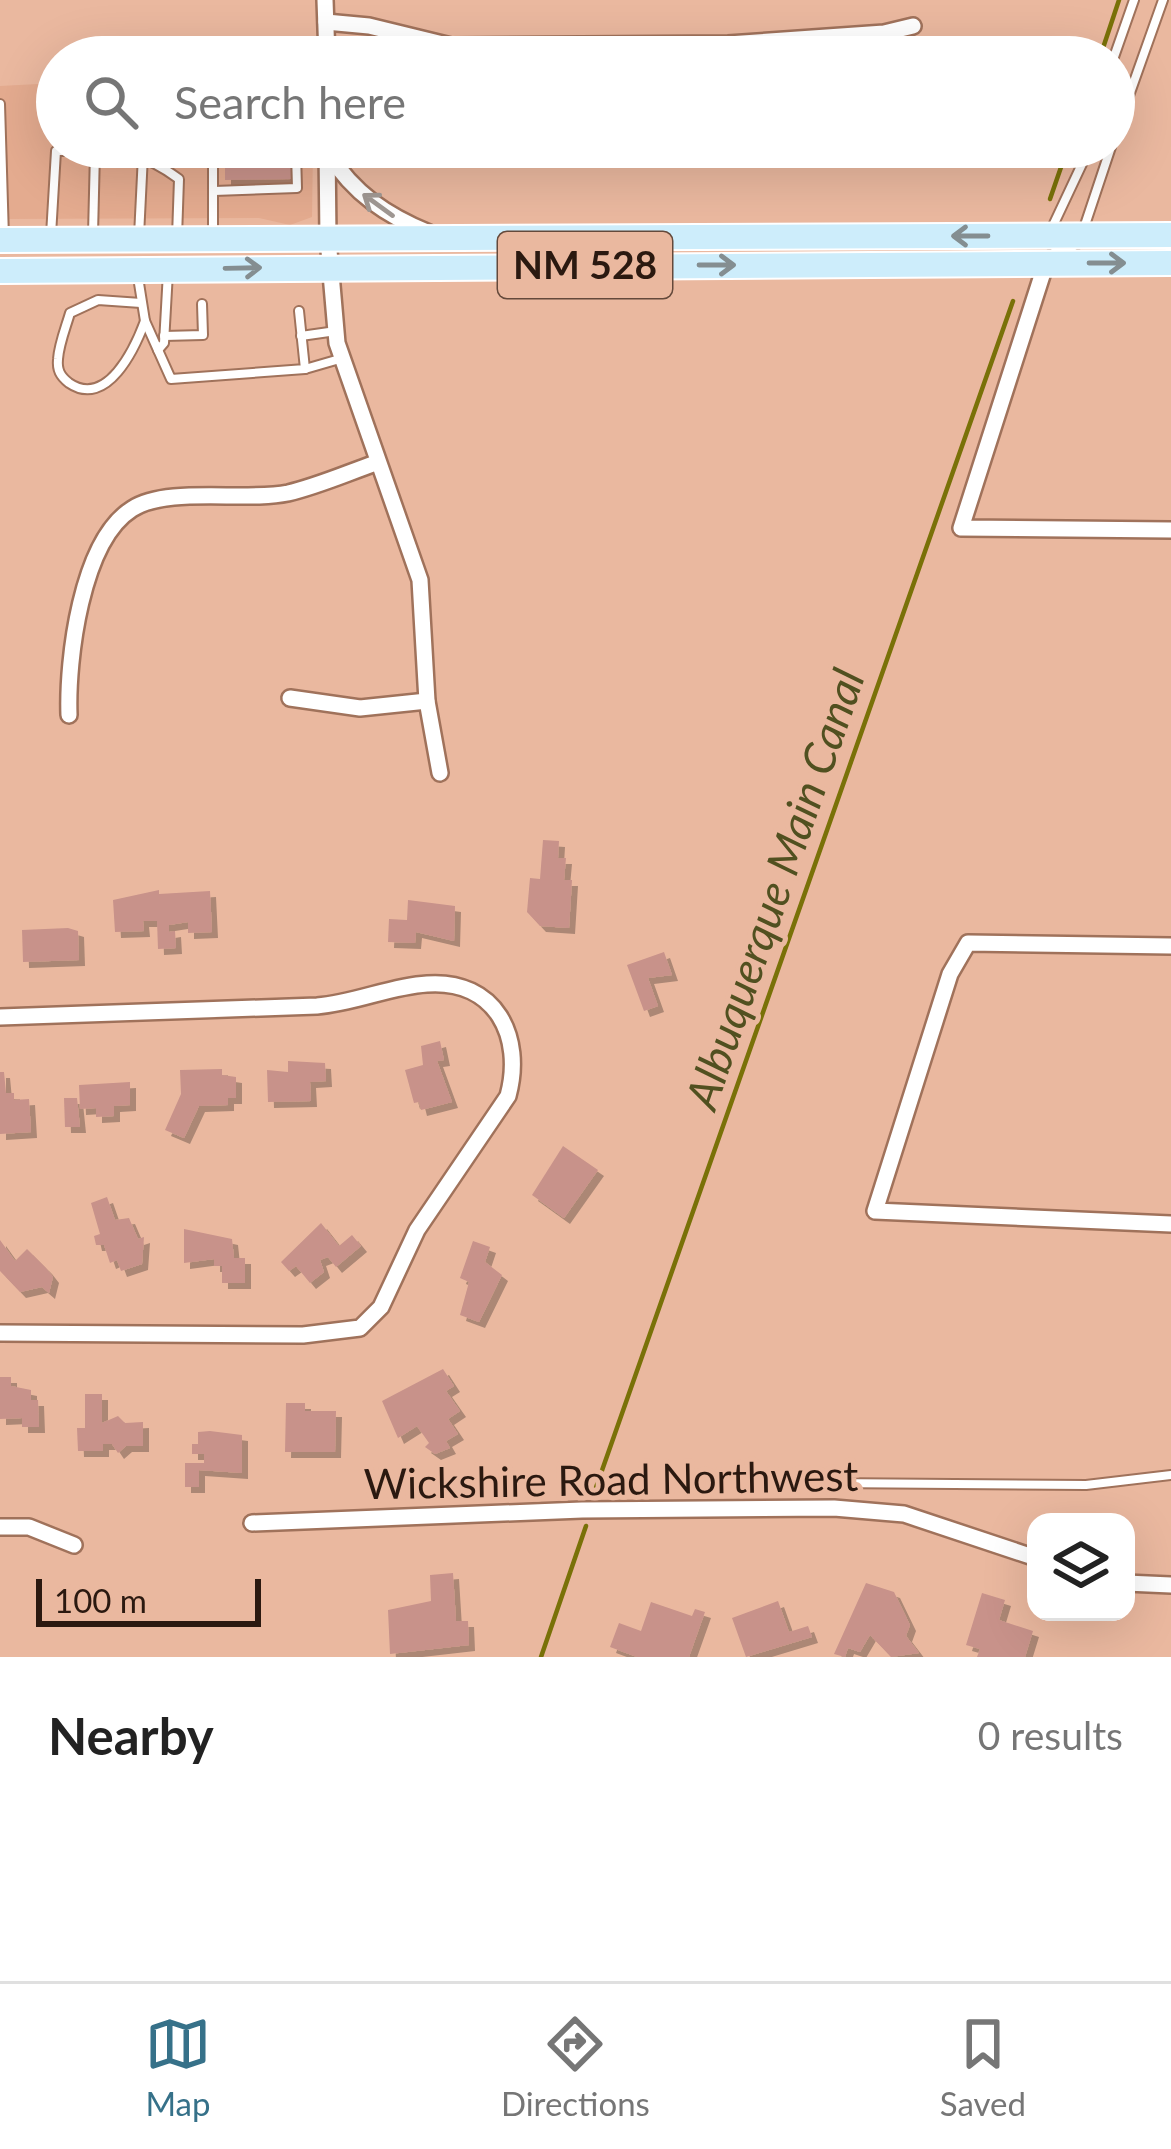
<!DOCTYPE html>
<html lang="en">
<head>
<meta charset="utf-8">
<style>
  :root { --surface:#fff; --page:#f6f6f6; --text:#222; --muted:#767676; --line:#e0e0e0; --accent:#367189 }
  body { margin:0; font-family:Lato,sans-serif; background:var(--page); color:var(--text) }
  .controls { position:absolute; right:36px; bottom:36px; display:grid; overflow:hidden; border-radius:24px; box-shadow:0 12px 48px #0002 }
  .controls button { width:108px; height:108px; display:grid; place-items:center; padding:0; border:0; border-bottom:3px solid var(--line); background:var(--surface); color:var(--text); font:60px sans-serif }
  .scale { position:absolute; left:36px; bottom:30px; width:225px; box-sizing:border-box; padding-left:12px; border:6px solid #2b1910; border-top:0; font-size:33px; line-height:42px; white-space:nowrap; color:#2b1910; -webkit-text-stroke:9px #eab89f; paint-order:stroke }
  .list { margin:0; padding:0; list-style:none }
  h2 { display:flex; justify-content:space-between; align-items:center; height:156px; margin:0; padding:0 48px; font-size:51px }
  h2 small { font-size:39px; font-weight:400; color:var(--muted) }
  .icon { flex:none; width:66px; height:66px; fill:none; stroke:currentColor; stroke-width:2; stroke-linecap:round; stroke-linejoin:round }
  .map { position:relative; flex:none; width:1171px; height:1657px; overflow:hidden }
  .search { position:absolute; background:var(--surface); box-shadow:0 12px 48px #0002; left:36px; right:36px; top:36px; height:132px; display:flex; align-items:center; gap:30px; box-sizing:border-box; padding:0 42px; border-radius:66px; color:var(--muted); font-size:45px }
  .sheet { height:324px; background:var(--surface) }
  nav { display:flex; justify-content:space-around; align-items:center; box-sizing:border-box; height:168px; border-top:3px solid var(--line); background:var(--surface); font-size:33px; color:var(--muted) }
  nav a { display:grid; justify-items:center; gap:6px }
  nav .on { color:var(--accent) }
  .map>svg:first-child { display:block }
  .built { fill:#e4ab8f }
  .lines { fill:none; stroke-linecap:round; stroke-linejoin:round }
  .stream { stroke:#797108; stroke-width:4.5 }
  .building { fill:#c8928a; filter:url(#shadow) }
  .service-casing { stroke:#a0725b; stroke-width:12 }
  .minor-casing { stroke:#a0725b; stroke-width:20 }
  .primary-casing { stroke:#fff; stroke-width:28 }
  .service { stroke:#fff; stroke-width:8 }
  .minor { stroke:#fff; stroke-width:15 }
  .primary { stroke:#cdedfb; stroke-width:24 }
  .oneway { stroke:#a09893 }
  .oneway2 { stroke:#848e91 }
  .labels { text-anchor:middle; stroke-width:10; stroke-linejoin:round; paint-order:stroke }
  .shield { fill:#eab89f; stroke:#64493b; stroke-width:3 }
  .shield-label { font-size:39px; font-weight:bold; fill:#2b1910 }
  .street-label { font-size:42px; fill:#2b1910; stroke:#eab89f }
  .water-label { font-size:45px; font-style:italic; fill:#515020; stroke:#eab89f }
</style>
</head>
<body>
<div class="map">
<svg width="1171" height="1657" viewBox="0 0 1171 1657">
  <defs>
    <filter id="shadow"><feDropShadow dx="6" dy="6" stdDeviation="0" flood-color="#0004"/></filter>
  </defs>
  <rect width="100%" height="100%" fill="#eab89f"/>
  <!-- built -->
  <path class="built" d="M57,83V147H313L312,217L290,225L259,218L0,219V86Z"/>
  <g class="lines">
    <!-- stream -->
    <g class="stream">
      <path d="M1100,57L1119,0"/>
      <path d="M1050,199L1068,147"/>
      <path d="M593,1496L1013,301"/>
      <path d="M541,1657L586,1526"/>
    </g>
  </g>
  <!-- building -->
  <g class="building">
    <path d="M225,165H292V179L225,180Z"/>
    <path d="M543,840L559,841L558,858H566L564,880H572L569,928L540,926L527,912L530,878L540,879Z"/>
    <path d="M159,890V894L210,891L212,932L188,933V922L169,925V932L175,931L176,948L158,949L157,921H143L144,931L115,932L113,900Z"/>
    <path d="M408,900L455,906L454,941L416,932L415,943L388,942L389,919L407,920Z"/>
    <path d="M68,928L78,931L79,960L23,962L22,930Z"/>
    <path d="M664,952L672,975L648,978L658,1006L644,1011L627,965Z"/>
    <path d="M440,1041L444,1060L437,1061L452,1102L421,1110L419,1102L414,1103L405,1070L423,1065L421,1046Z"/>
    <path d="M288,1061L325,1063L326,1081L310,1082L311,1101L268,1102L267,1070L288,1072Z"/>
    <path d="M222,1069V1075L236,1077V1098H228V1105L199,1106L184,1138L165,1130L181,1094L180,1070Z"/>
    <path d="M0,1072H4L6,1093H14V1100L29,1099L31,1132L0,1134Z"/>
    <path d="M130,1082V1105L114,1106V1116L96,1117V1108L80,1109L79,1085Z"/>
    <path d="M64,1098H77L80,1127H65Z"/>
    <path d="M563,1146L598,1170L564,1218L532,1195Z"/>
    <path d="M107,1197L115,1220L129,1218L138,1239L144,1237L142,1264L121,1271L117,1260L110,1263L104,1245H96L94,1236L100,1234L91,1203Z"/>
    <path d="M321,1223L339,1246L352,1235L361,1246L336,1267L328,1257L320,1260L324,1272L310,1283L296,1266L289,1271L281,1262Z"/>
    <path d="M184,1229L232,1239L234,1258H245V1283H222V1266H214V1259L184,1263Z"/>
    <path d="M0,1240L15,1261L27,1249L46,1268L53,1277L49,1293L42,1287L20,1292L0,1271Z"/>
    <path d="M473,1241L490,1247L485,1262L502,1275L479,1322L460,1315L469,1282L460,1278Z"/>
    <path d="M443,1369L454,1386L446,1391L460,1411L448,1419L458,1434L446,1441L450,1448L435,1454L425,1447L429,1443L417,1426L398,1438L382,1401Z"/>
    <path d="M0,1377H11V1386L31,1390V1400H38L39,1427H22V1418L0,1419Z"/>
    <path d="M85,1394H102V1423L118,1416L125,1423L143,1422V1446H126L118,1453L112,1444H103V1451H78L77,1428H85Z"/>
    <path d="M286,1403H305V1411H336L335,1452H285Z"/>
    <path d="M210,1431L242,1435V1473L199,1470V1487H185V1463H204V1454H192V1444H198V1432Z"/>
    <path d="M453,1573L456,1621H468L469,1645L390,1654L388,1610L431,1601L430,1575Z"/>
    <path d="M866,1583L894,1592L910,1625L906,1636L919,1653L891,1657L870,1635L860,1652L848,1648L845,1657L834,1654Z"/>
    <path d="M982,1593L1005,1600L999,1620L1033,1631L1025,1657H977L980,1649L966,1645Z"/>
    <path d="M778,1601L789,1632L808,1626L812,1637L746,1657L732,1618Z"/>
    <path d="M651,1602L692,1616L695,1609L705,1612L689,1657H637L610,1647L619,1623L641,1631Z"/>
  </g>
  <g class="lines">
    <!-- service casing -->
    <g class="service-casing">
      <g id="service">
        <path d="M1114,57L1134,0"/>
        <path d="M0,104L4,238"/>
        <path d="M1114,138L1163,0"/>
        <path d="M214,191L297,188L296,153"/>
        <path d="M1083,231L1111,147"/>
        <path d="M1050,232L1090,147"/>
        <path d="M93,234L95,152"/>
        <path d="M51,235L56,151C112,152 133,145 179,179L177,237"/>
        <path d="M139,236L143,155"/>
        <path d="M213,237V153H327"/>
        <path d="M138,277L145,321L158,350L164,343L168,272"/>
        <path d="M141,303L98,300L70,313C66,327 59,344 58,359C57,370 60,376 69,383C107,409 135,348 145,321"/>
        <path d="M164,336L203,335L202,304"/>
        <path d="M301,336L336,331"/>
        <path d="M158,350L171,379L305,369L299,311"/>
        <path d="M305,369L343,358"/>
        <path d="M827,1483L1086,1485L1171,1475"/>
      </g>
    </g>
    <!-- minor casing -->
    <g class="minor-casing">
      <g id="minor">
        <path d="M325,0L327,57"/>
        <path d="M326,22L369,26L451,46L728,44L884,33L913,26"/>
        <path d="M327,147L328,239L337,343L420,580L427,701L440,773"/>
        <path d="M328,153C354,194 386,215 429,233"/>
        <path d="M1080,237L1046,263L961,528L1171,530"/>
        <path d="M290,698L360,708L427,701"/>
        <path d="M69,715C67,660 81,541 132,509C167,486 245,502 288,493C318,486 347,473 376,463"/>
        <path d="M1171,946L968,943L950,974L875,1211L1171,1224"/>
        <path d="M0,1017L317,1006C355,1003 391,986 427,984C496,979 524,1037 508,1096L417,1230L381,1307L360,1328L303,1335L0,1333"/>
        <path d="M252,1523L582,1510L834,1508L904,1514L1036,1558"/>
        <path d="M0,1527H29L74,1545"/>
        <path d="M1126,1583L1171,1585"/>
      </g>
    </g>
    <!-- primary casing -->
    <g class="primary-casing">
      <g id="primary">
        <path d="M0,240L1171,235"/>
        <path d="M0,271L1171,263"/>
      </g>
    </g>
    <!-- service -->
    <use href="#service" class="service"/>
    <!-- minor -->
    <use href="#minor" class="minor"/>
    <!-- primary -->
    <use href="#primary" class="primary"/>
  </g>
  <!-- one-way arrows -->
  <defs><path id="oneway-shaft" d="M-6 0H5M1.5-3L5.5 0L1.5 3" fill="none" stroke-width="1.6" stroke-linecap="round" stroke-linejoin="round" transform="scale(3)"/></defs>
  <use class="oneway" href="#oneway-shaft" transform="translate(378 205) rotate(-144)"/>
  <g class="oneway2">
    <use href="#oneway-shaft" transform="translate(970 236) rotate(180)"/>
    <use href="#oneway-shaft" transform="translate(1107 263)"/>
    <use href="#oneway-shaft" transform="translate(717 265)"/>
    <use href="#oneway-shaft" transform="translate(243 268) rotate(-1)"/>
  </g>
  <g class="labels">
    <!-- shield labels -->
    <rect class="shield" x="498" y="232" width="174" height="66" rx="9"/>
    <g class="shield-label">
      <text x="585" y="279">NM 528</text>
    </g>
    <!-- street labels -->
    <g class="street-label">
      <text transform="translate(611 1480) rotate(-1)" y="15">Wickshire Road Northwest</text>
    </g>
    <!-- water labels -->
    <g class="water-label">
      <text transform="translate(775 889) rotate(-71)" y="16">Albuquerque Main Canal</text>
    </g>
  </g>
</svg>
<div class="controls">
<button><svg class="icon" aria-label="layers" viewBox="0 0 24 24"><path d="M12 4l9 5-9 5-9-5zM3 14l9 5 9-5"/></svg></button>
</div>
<div class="scale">100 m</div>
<div class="search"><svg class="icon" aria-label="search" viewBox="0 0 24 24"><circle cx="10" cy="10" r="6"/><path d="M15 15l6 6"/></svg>Search here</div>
</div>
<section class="sheet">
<h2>Nearby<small>0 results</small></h2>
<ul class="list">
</ul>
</section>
<nav>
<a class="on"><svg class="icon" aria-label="map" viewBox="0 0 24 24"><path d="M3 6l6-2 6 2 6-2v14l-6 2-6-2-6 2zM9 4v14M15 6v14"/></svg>Map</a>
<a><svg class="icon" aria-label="directions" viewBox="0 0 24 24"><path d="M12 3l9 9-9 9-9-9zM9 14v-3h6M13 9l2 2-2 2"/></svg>Directions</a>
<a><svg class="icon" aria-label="saved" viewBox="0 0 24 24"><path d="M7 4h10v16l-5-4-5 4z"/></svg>Saved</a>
</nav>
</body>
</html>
